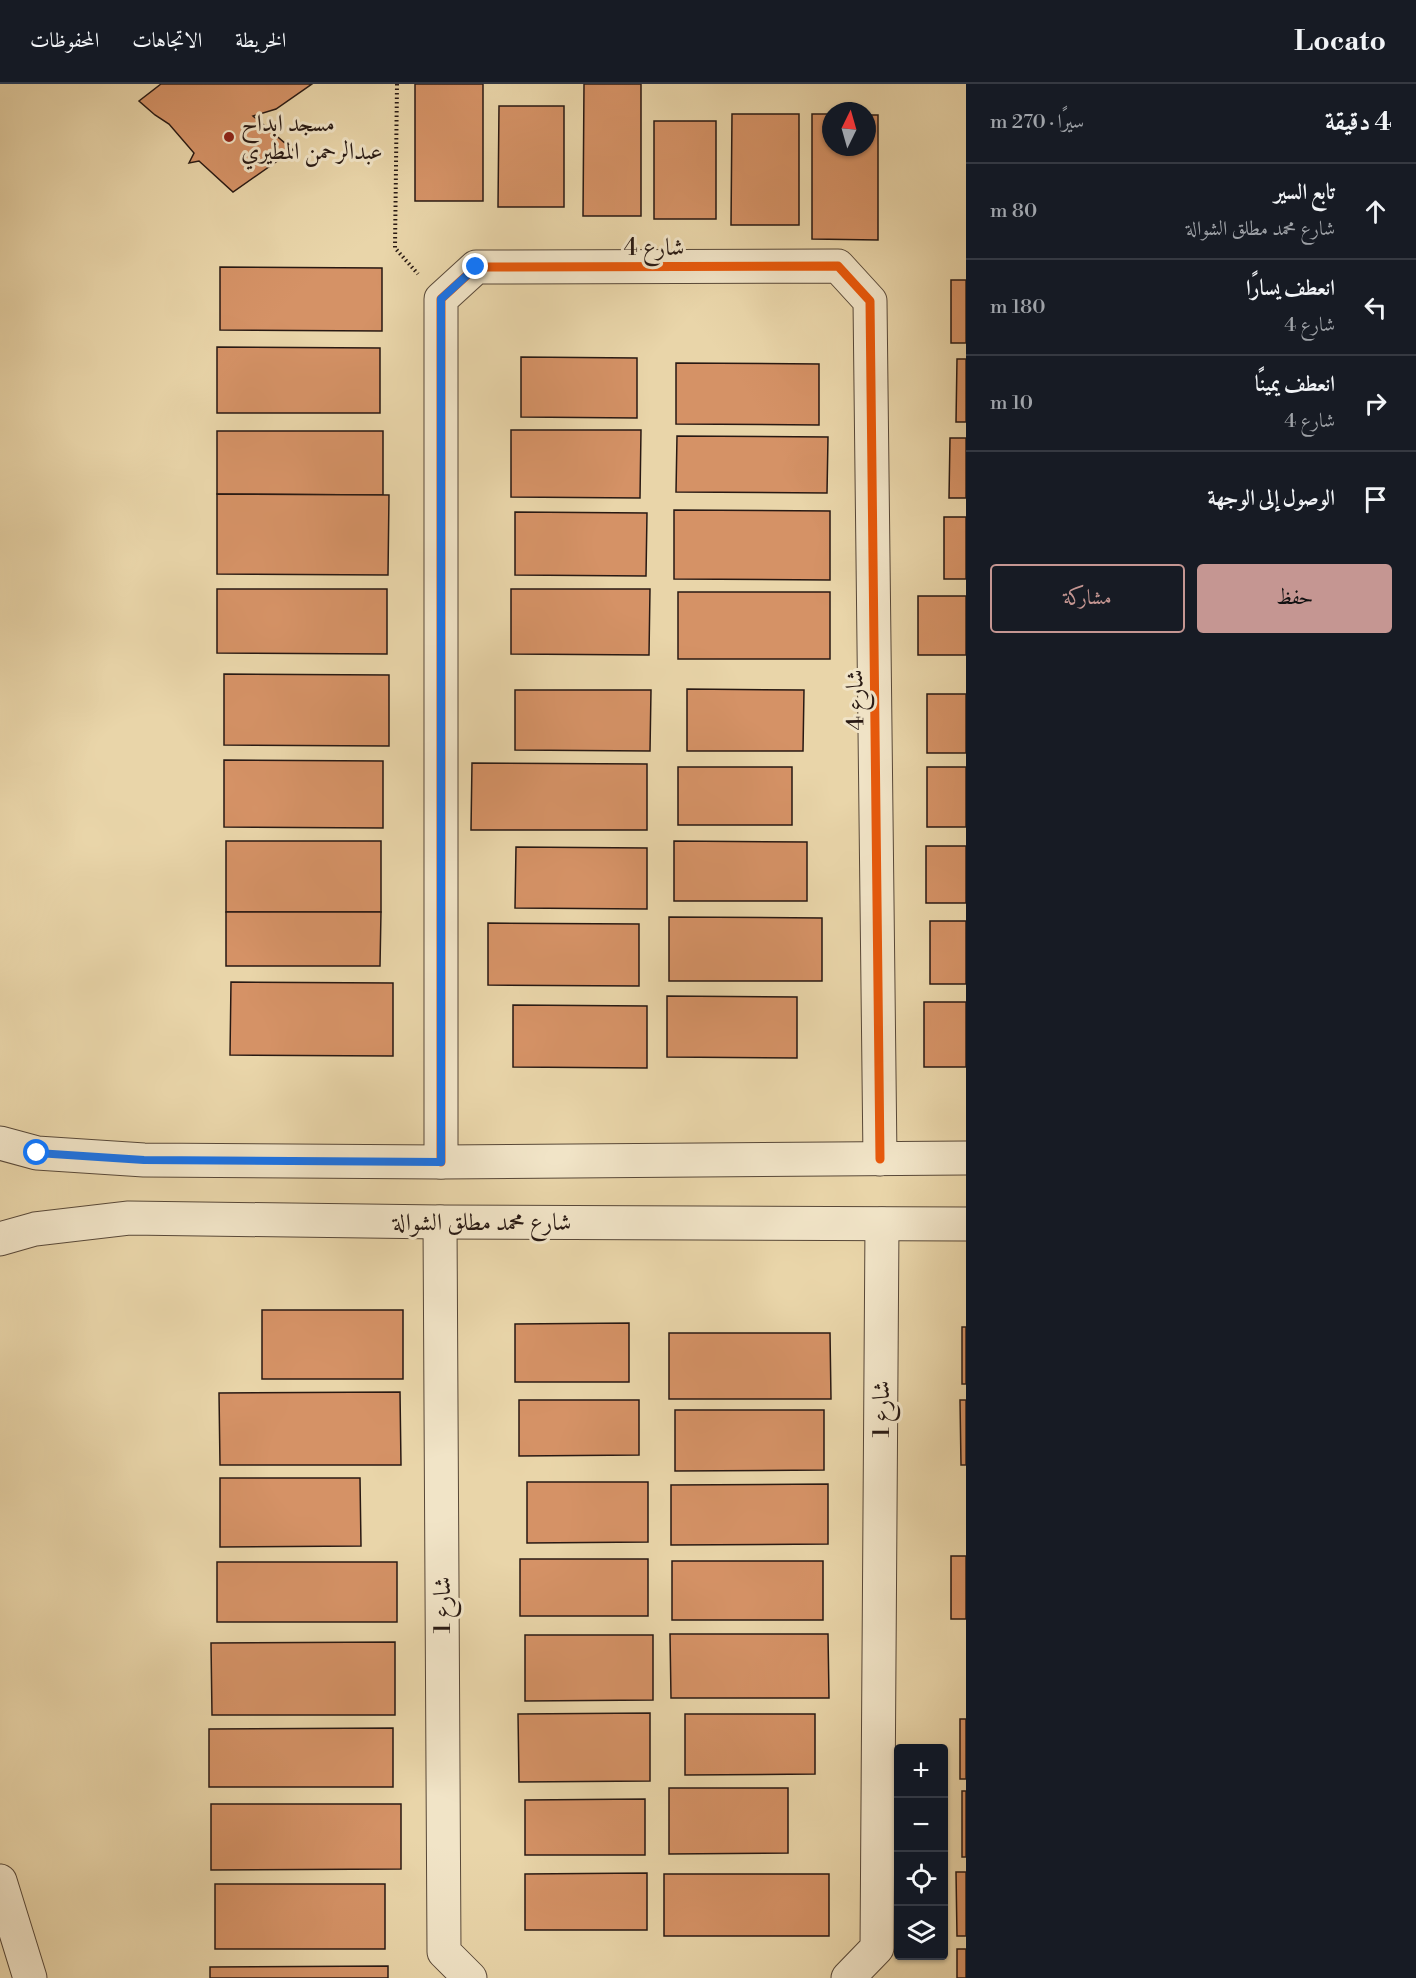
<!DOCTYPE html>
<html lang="ar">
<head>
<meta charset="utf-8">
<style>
  :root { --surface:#171b24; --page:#242831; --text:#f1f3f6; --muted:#9ea1a6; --line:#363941; --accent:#c59692 }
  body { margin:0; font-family:"Libre Bodoni",Amiri,serif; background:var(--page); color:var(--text); direction:rtl }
  .controls { position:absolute; right:18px; bottom:18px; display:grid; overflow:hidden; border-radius:6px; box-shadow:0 2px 4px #0004 }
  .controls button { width:54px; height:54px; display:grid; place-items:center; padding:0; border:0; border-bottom:2px solid var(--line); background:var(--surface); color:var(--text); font:30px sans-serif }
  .compass { position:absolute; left:822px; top:18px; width:54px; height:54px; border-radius:50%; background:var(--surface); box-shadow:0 2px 4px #0004; rotate:5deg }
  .stop { position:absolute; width:18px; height:18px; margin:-14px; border:4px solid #1a73e8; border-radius:50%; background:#fff }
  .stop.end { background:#1a73e8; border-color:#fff; box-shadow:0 2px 6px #0008 }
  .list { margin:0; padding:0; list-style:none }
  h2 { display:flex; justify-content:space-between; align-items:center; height:78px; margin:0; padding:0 24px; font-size:26px }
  h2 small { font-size:20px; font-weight:400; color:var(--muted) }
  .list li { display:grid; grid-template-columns:39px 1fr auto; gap:18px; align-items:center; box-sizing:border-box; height:96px; padding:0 24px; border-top:2px solid var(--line) }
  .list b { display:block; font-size:22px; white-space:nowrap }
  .list p { margin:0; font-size:20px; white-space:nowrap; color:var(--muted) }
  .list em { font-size:20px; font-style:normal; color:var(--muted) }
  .actions { display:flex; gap:12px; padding:18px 24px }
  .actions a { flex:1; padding:14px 0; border:2px solid var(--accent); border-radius:6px; text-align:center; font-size:21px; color:var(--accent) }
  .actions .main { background:var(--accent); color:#111 }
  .icon { flex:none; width:33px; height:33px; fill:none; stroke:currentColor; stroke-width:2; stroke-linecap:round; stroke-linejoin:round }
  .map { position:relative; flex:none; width:966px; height:1894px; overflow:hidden; direction:ltr }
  header { display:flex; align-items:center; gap:36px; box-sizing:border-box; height:84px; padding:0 30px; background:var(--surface); border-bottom:2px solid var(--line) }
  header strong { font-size:28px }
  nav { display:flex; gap:33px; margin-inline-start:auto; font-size:21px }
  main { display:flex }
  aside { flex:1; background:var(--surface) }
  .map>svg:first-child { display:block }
  .building { fill:#d59266; stroke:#281913; stroke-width:1.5 }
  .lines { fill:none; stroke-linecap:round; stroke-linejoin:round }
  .minor-casing { stroke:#584838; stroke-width:35 }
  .tertiary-casing { stroke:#584838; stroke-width:35 }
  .path { stroke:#281913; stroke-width:4; stroke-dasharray:1.5 3; stroke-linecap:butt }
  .minor { stroke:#f1e4c7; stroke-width:33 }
  .tertiary { stroke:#f1e4c7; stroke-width:33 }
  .cycleway-casing { stroke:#f1e4c7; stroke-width:13 }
  .cycleway { stroke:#e8590c; stroke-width:9 }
  .route { stroke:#1a73e8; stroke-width:8 }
  .poi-dot { fill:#8f2418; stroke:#f1e4c7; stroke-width:2 }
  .labels { text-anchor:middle; stroke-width:6; stroke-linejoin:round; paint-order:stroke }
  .poi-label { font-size:24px; fill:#281913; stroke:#f1e4c7; text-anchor:start }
  .street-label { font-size:24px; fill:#281913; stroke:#f1e4c7 }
</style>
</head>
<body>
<header>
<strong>Locato</strong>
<nav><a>الخريطة</a><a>الاتجاهات</a><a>المحفوظات</a></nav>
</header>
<main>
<aside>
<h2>4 دقيقة<small>سيرًا · 270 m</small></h2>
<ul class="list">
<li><svg class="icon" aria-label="ahead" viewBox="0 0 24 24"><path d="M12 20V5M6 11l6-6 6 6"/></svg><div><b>تابع السير</b><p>شارع محمد مطلق الشوالة</p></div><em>80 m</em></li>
<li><svg class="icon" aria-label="left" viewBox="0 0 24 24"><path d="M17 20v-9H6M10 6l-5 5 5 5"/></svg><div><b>انعطف يسارًا</b><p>شارع 4</p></div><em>180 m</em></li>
<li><svg class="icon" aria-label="right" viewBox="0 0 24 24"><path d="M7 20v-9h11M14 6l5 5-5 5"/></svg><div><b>انعطف يمينًا</b><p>شارع 4</p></div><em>10 m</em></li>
<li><svg class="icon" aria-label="arrive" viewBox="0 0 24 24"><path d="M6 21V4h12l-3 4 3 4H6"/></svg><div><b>الوصول إلى الوجهة</b></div></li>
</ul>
<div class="actions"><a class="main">حفظ</a><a>مشاركة</a></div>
</aside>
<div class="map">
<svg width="966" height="1894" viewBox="0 0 966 1894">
  <rect width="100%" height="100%" fill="#e9d5a9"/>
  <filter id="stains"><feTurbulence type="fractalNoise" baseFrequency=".00333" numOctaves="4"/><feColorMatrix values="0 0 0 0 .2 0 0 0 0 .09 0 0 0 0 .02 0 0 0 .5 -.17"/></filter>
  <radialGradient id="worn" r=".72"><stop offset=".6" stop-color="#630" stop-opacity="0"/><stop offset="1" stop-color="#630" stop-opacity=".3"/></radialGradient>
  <!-- building -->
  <g class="building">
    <path d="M161,0H312L276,25L253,32L293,66L233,108L199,77L189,79L194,69L169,40L155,31L139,17Z"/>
    <rect x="415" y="0" width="68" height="117"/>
    <path d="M584,0H641V132H583Z"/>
    <path d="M499,22H564V123H498Z"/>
    <path d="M732,30H799V141H731Z"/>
    <path d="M812,30H831V63H867V31H878V156L812,155Z"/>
    <rect x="654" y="37" width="62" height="98"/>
    <path d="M220,183L382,184V247L220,246Z"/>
    <rect x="951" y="196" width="15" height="63"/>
    <path d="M217,263L380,264V329H217Z"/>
    <path d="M521,273L637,274V334L521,333Z"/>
    <path d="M957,275H966V338H956Z"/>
    <path d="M676,279L819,280V341L676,340Z"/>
    <path d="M511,346H641L640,414L511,413Z"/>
    <path d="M217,347H383V411L217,410Z"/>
    <path d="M677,352L828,353L827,409L676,408Z"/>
    <path d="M950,354H966V414H949Z"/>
    <path d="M217,410L389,411L388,491L217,490Z"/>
    <path d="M674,426L830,427V496L674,495Z"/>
    <path d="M515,428L647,429L646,492L515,491Z"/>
    <rect x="944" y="433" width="22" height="62"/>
    <path d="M217,505H387V570L217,569Z"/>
    <path d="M511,505H650L649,571L511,570Z"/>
    <rect x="678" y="508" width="152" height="67"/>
    <rect x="918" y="512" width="48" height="59"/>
    <path d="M224,590L389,591V662L224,661Z"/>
    <path d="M687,605L804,606L803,667H687Z"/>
    <path d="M515,606H651L650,667L515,666Z"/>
    <rect x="927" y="610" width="39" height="59"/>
    <path d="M224,676L383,677V744L224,743Z"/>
    <path d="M472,679L647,680V746H471Z"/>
    <rect x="678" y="683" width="114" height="58"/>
    <rect x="927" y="683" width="39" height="60"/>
    <rect x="226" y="757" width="155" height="71"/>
    <path d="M674,757L807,758V817H674Z"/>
    <rect x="926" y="762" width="40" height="57"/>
    <path d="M516,763L647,764V825L515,824Z"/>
    <path d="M226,828H381L380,882H226Z"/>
    <path d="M669,833L822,834V897H669Z"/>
    <rect x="930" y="837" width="36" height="63"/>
    <path d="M488,839L639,840V902L488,901Z"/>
    <path d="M231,898L393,899V972L230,971Z"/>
    <path d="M667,912L797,913V974L667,973Z"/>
    <rect x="924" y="918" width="42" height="65"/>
    <path d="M513,921L647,922V984L513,983Z"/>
    <rect x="262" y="1226" width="141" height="69"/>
    <path d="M629,1239V1298H515V1240Z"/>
    <rect x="962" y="1243" width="4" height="57"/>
    <path d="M669,1249H830L831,1315H669Z"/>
    <path d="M400,1308L401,1381H220L219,1309Z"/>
    <path d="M519,1316H639V1371L519,1372Z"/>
    <path d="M960,1316H966V1381H961Z"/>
    <path d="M675,1326H824V1386L675,1387Z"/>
    <path d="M220,1394H360L361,1462L220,1463Z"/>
    <path d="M527,1398H648V1458L527,1459Z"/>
    <path d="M828,1400V1460L671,1461V1401Z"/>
    <rect x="951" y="1472" width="15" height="63"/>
    <rect x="520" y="1475" width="128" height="57"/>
    <rect x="672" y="1477" width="151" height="59"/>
    <rect x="217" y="1478" width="180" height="60"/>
    <path d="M670,1550H828L829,1614H671Z"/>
    <path d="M525,1551H653V1616L525,1617Z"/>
    <path d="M395,1558V1631H212L211,1559Z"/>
    <path d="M650,1629V1697L519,1698L518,1630Z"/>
    <path d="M685,1630H815V1690L685,1691Z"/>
    <rect x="960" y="1635" width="6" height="60"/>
    <path d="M393,1644V1703H209V1645Z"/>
    <path d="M669,1704H788V1769L669,1770Z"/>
    <rect x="962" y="1707" width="4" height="66"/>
    <path d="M645,1715V1771H525V1716Z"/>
    <path d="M211,1720H401V1785L211,1786Z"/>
    <path d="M956,1788H966V1852H957Z"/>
    <path d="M647,1789V1846H525V1790Z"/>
    <rect x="664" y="1790" width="165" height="62"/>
    <rect x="215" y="1800" width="170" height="65"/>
    <rect x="957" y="1865" width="9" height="29"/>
    <path d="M388,1882V1894H210V1883Z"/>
  </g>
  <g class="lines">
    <!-- minor casing -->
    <g class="minor-casing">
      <g id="minor">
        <path d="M441,1078V215L476,183L838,182L870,217L880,1075"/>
        <path d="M440,1138L444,1868L470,1894"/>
        <path d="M848,1894L877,1864L882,1140"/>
      </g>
    </g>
    <!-- tertiary casing -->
    <g class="tertiary-casing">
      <g id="tertiary">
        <path d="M0,1059L37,1069L144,1076L441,1078L966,1074"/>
        <path d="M0,1155L35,1145L129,1134L440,1138L966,1140"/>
        <path d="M0,1797L30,1894"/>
      </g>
    </g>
    <!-- path -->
    <path class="path" d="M397,0L395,164L418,190"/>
    <!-- minor -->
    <use href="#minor" class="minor"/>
    <!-- tertiary -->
    <use href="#tertiary" class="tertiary"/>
    <!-- cycleway casing -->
    <g class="cycleway-casing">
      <path id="cycleway" d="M441,1078V215L476,183L838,182L870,217L880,1075"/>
    </g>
    <!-- cycleway -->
    <use href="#cycleway" class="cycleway"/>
  </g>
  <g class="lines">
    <!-- route -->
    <path class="route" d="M37,1069L144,1076L441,1078V215L476,183"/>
  </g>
  <!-- markers -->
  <circle class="poi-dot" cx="229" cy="53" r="6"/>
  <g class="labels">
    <!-- poi labels -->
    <g class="poi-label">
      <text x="241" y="47">مسجد ابداح<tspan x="241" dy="28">عبدالرحمن المطيري</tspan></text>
    </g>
    <!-- street labels -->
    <g class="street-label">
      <text x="654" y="171">شارع 4</text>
      <text transform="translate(855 616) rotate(-91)" y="8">شارع 4</text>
      <text x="482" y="1146">شارع محمد مطلق الشوالة</text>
      <text transform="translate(881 1325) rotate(-90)" y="8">شارع 1</text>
      <text transform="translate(442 1521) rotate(-90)" y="8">شارع 1</text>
    </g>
  </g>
  <rect width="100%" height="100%" filter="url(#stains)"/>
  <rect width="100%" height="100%" fill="url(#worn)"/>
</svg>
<div class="controls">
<button>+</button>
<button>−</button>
<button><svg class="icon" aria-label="locate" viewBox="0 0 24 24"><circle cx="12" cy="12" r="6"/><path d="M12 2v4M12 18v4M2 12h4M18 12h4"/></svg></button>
<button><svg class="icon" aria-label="layers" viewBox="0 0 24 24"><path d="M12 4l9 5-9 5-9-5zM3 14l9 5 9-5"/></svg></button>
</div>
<svg class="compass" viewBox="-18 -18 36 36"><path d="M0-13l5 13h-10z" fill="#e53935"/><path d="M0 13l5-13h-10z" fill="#9ea1a6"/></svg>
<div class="stop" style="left:37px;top:1069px"></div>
<div class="stop end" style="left:476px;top:183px"></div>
</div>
</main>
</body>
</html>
